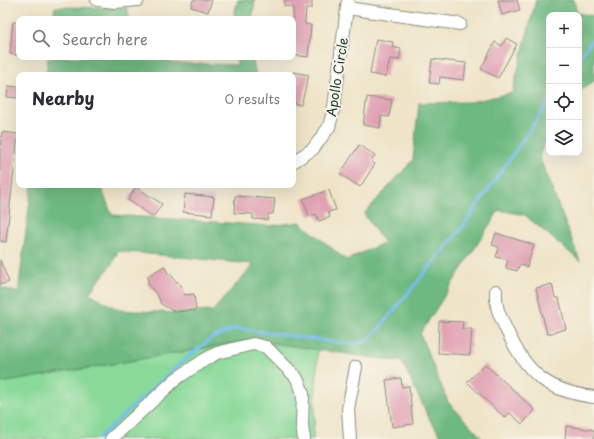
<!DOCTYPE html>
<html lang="en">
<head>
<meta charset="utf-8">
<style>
  :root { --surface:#fff; --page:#f7f7f7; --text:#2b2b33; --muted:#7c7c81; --line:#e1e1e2 }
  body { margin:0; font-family:"Playpen Sans",sans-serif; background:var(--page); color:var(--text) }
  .controls { position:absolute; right:12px; top:12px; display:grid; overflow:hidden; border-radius:8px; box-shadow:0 4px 16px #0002 }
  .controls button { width:36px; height:36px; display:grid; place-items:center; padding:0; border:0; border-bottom:1px solid var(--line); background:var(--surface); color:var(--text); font:20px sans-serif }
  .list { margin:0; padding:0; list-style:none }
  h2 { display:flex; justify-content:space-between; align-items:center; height:52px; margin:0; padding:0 16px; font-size:17px }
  h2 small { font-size:13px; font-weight:400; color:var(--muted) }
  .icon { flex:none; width:22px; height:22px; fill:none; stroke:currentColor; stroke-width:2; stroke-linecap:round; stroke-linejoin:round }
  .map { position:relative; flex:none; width:594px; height:439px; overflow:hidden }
  .search { position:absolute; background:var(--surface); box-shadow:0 4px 16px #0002; left:16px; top:16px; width:280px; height:44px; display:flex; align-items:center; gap:10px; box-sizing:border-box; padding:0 14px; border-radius:8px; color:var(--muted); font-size:15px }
  .panel { position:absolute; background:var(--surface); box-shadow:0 4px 16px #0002; left:16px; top:72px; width:280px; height:116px; border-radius:8px }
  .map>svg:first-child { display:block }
  .green { fill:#89d999; stroke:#548b66 }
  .forest { fill:#6eb981; stroke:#467b5a; fill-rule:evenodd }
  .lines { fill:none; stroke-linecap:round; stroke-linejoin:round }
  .stream { stroke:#77beef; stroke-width:3 }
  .building { fill:#e1a1b4 }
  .minor-casing { stroke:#87907e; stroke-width:14 }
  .minor { stroke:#fff; stroke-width:12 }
  .labels { text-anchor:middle; stroke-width:4; stroke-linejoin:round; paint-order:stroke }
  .street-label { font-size:13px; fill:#1f3d34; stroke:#f7f3e8 }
</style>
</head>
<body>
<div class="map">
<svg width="594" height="439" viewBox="0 0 594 439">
  <rect width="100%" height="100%" fill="#f7f3e8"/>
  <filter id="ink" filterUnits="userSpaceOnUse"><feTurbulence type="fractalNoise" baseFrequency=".025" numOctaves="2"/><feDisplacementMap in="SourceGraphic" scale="8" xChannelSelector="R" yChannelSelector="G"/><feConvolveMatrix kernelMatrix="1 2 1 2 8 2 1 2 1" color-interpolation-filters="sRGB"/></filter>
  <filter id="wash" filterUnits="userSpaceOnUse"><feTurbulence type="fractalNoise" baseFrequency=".012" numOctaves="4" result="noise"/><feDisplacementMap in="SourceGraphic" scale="16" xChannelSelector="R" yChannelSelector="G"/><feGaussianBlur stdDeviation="0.9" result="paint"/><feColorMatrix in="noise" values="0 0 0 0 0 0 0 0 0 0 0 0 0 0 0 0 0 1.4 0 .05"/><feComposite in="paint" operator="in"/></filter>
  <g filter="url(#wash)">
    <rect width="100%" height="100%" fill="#efe4c8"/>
    <!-- green -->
    <path class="green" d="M252,340L318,348L313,439H0V383Z"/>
    <!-- forest -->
    <g class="forest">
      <path d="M238,0H255L252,19H233Z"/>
      <path d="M536,0H574L577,13L594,16V81L579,92V15H549V133L539,156L580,261L525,215L499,210L420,334L448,402L483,439H443L430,420L402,362L252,340L0,383V287L18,293L32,185H100L112,215L270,226L300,222L346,260L384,243L364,214L413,160L419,103L471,102L512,93ZM118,251L252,264L253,265L213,311L174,313L119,310L89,293L112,264Z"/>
      <path d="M55,7L127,8L130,19H53Z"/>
      <path d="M48,57H162L173,63L238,65L235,57H252L256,75H46Z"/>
    </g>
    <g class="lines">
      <!-- stream -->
      <g class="stream">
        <path d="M579,59L594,37"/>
        <path d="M97,439L184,360L212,338L236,328L348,344L365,342L375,333L461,229L549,102"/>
      </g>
    </g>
    <g id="blocks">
      <!-- building -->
      <g class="building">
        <path d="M193,0H212L208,12L191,7Z"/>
        <path d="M285,0H312V8H306L305,24L311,25L308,57L293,55V7L284,6Z"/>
        <path d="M498,0H517L520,10L502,15Z"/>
        <path d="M13,22H19V55L10,54Z"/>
        <path d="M506,38L517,44L498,78L481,69L495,42L502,46Z"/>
        <path d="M376,39L393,42L392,47L401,49L399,60L390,59L386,77L370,74Z"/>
        <path d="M432,59L466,63L464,80L440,77L439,84L429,83Z"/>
        <path d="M293,72L309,75L301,105L293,103Z"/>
        <path d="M8,86L19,87V98L7,97Z"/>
        <path d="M367,97L392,100L389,117L381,116L380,128L363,125Z"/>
        <path d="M2,132L18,134L6,242L0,241V146Z"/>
        <path d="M359,145L375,155L371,161L375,164L360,187L340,174Z"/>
        <path d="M136,187L162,204L153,217L128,200Z"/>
        <path d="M329,190L336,210L328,212L330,217L319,221L316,214L309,216L303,199Z"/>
        <path d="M185,194L214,197L212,215L183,212Z"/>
        <path d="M235,196L275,199L273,214H268V220L253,219V214L234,213Z"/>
        <path d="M496,233L534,245L527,267L520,264L517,271L506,268L508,260L496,257L499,247L492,245Z"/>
        <path d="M0,260L9,282L0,285Z"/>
        <path d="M164,266L169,275L171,274L175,281L178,282L185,295L194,294L196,310L175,312L161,304L158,296L148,284V276Z"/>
        <path d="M552,284L555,298H559L566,329L547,334L536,288Z"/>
        <path d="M439,321L463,322L462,329H472L470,355L438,353Z"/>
        <path d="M485,364L535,410L522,424L510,413L505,418L467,382Z"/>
        <path d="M401,378L402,387L409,386L413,424L392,427L386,380Z"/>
        <path d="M566,426L594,430V439H565Z"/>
      </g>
    </g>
  </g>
  <g filter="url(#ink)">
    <use href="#blocks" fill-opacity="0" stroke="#87907e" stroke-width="1"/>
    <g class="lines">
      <!-- minor casing -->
      <g class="minor-casing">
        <g id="minor">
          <path d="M97,0L115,2L138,0"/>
          <path d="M347,8L460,24"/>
          <path d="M293,162L313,149L329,127L334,107L348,0"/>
          <path d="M496,291C495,308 500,316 507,331C527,374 547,391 594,397"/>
          <path d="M111,439L176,379L204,360L217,353L253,344L266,347L296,377L300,385L303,394L302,425L304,439"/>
          <path d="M350,439L348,409L356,367"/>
        </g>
      </g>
      <!-- minor -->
      <use href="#minor" class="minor"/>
    </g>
  </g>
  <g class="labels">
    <!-- street labels -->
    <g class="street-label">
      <text transform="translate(337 77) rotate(-81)" y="5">Apollo Circle</text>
    </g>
  </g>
</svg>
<div class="controls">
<button>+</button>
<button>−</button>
<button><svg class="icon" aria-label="locate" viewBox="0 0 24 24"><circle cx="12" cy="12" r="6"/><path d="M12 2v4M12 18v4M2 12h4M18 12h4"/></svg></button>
<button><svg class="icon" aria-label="layers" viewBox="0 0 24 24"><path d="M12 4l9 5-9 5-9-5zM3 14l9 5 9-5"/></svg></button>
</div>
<div class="search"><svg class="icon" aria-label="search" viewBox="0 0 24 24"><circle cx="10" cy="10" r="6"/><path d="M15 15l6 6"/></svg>Search here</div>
<section class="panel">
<h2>Nearby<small>0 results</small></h2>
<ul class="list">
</ul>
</section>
</div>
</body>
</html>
